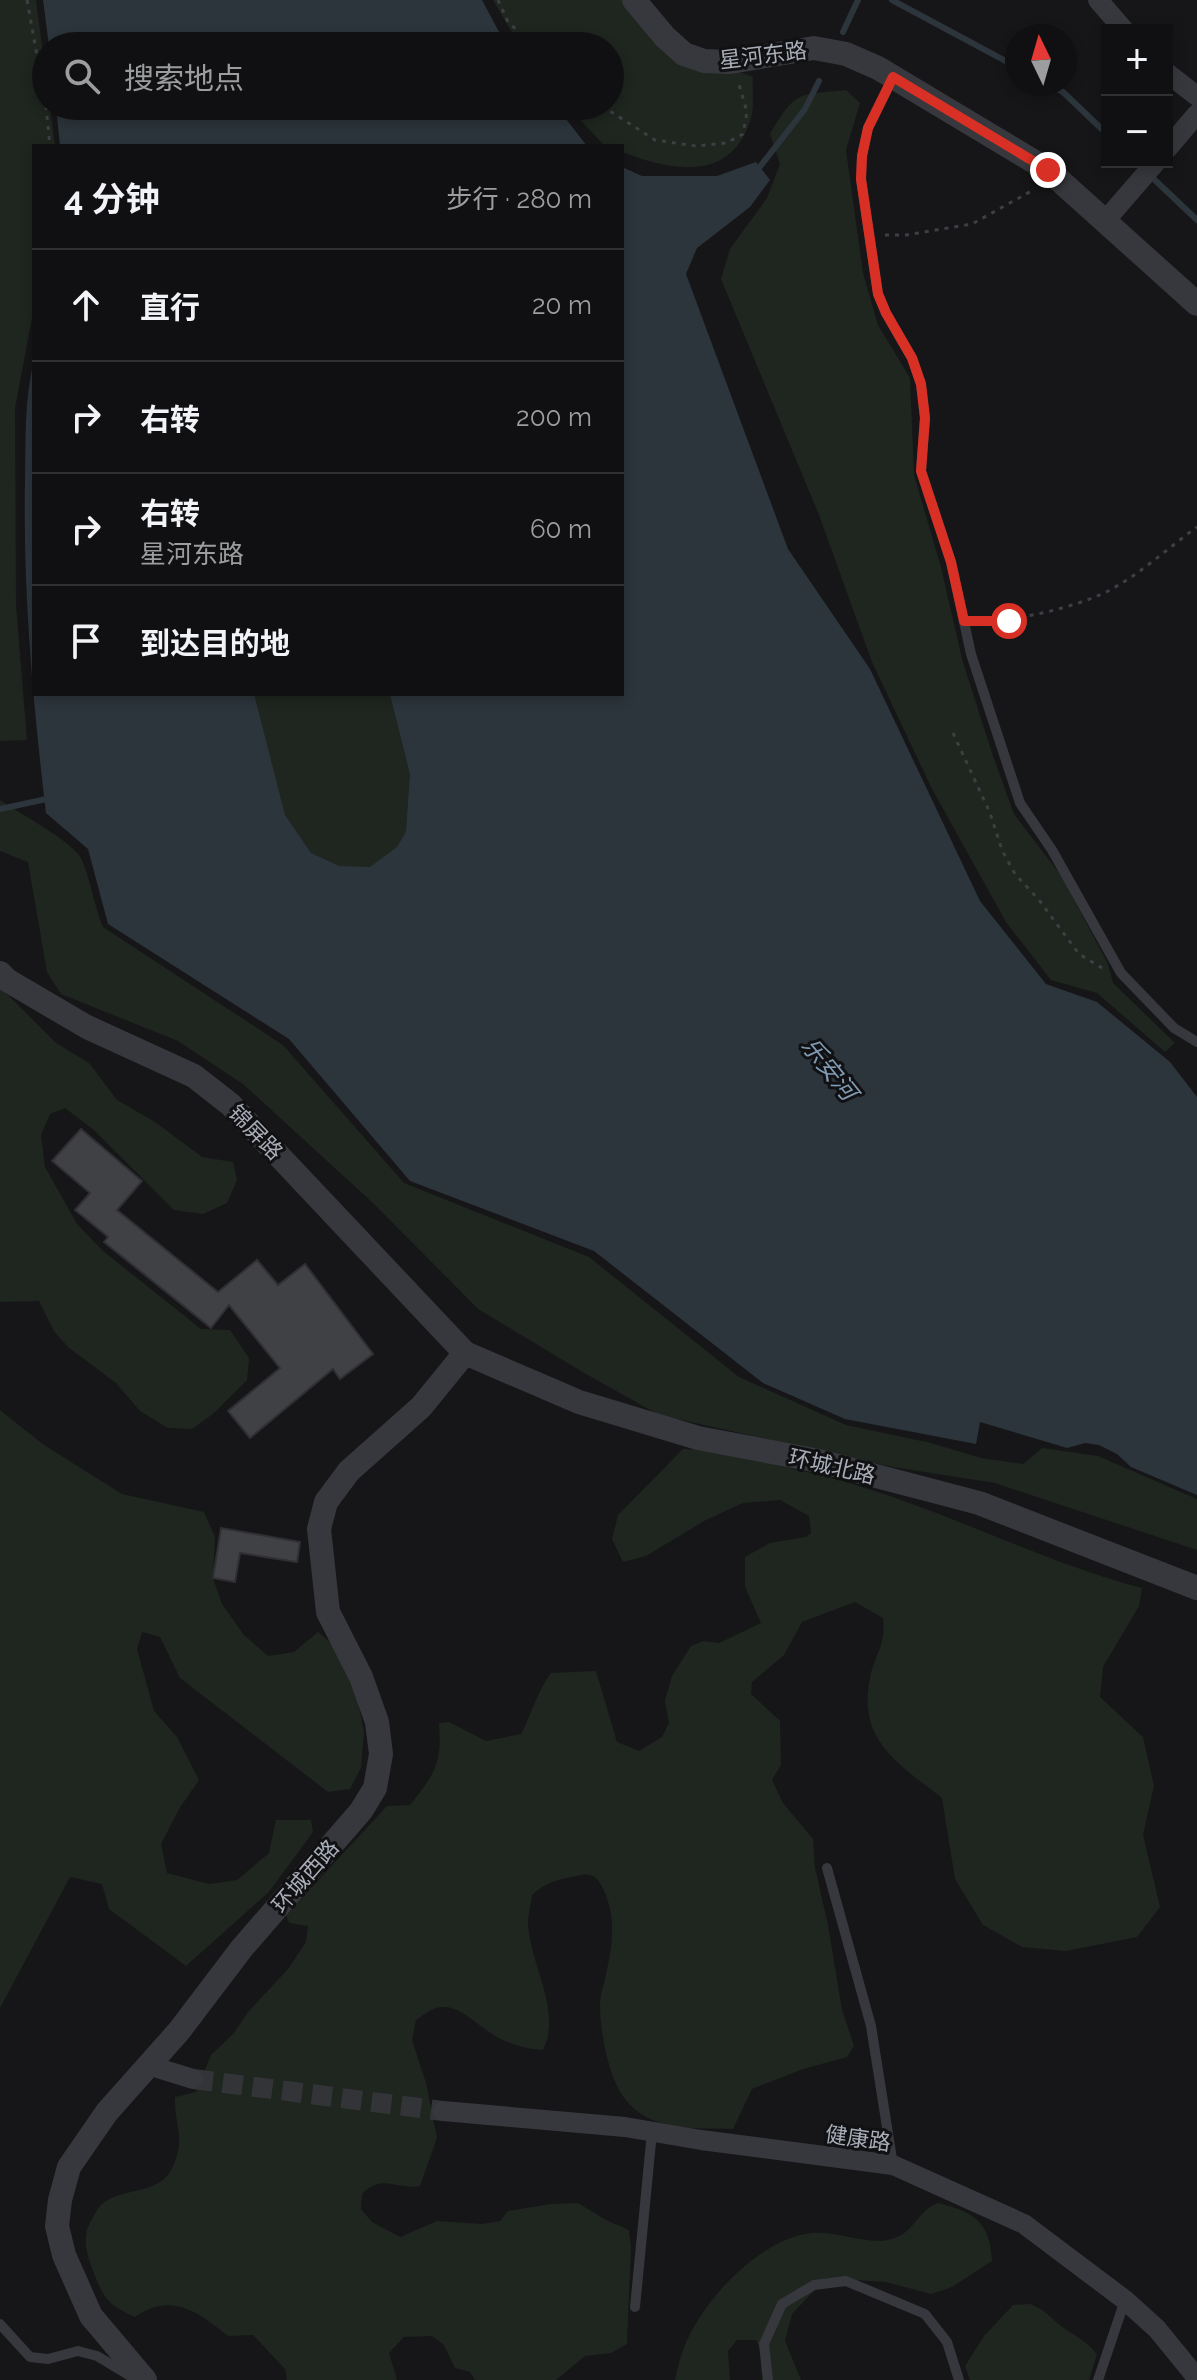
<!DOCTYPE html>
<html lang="zh">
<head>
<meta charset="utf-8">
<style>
  :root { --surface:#101012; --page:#19191b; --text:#f1f3f6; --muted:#9c9d9f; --line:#303032 }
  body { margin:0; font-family:Raleway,"Noto Sans SC",sans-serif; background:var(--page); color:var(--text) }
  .controls { position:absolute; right:24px; top:24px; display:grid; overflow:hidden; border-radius:0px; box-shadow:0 4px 12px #0003 }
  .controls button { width:72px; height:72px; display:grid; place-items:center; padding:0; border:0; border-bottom:2px solid var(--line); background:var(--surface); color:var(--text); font:40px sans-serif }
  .compass { position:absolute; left:1005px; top:24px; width:72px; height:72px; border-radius:50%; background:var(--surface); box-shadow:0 4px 12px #0003; rotate:355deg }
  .stop { position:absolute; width:24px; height:24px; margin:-18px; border:6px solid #d93025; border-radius:50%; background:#fff }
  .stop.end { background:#d93025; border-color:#fff; box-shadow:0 2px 8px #0008 }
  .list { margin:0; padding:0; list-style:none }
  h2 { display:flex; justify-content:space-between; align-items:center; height:104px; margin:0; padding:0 32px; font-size:34px }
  h2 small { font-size:26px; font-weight:400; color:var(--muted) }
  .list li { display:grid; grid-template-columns:52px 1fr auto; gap:24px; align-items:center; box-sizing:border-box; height:112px; padding:0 32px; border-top:2px solid var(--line) }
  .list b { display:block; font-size:30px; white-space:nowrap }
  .list p { margin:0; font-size:26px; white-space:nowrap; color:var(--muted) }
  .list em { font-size:26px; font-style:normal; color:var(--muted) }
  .icon { flex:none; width:44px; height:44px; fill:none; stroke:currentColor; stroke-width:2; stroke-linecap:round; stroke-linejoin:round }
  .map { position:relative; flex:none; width:1197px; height:2380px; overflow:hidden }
  .search { position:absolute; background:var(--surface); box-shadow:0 4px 12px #0003; left:32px; top:32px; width:592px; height:88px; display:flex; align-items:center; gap:20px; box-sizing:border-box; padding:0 28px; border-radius:44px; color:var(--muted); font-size:30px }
  .panel { position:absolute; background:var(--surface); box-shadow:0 4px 12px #0003; left:32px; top:144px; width:592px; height:552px; border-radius:0px }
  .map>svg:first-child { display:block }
  .green { fill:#1e261f }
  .water { fill:#2c353c }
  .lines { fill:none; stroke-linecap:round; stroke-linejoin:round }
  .stream { stroke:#2c353c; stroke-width:6 }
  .building { fill:#404145; stroke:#303034; stroke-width:2 }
  .minor-tunnel { stroke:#333438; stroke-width:20; stroke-dasharray:20 10; stroke-linecap:butt }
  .path { stroke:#3d3f44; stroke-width:3; stroke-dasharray:4 6; stroke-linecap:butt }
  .service { stroke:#37383d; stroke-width:10 }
  .minor { stroke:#37383d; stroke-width:20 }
  .tertiary { stroke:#37383d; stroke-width:24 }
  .route { stroke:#d93025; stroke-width:10 }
  .labels { text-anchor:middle; stroke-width:6; stroke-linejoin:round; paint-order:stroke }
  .street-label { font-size:22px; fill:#a8adb8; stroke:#111113 }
  .water-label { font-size:24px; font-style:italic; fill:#7f9bb3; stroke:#111113 }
</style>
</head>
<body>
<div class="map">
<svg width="1197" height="2380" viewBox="0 0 1197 2380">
  <rect width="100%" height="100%" fill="#161618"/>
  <!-- green -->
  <g class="green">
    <path d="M0,0H36L46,77V106H50L55,146H34V307L15,408L16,605L27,740L0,741Z"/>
    <path d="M493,0H628L663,43L753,77C752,88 754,103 752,114C735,183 674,172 622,152V146L604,145L567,106H610V46H520Z"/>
    <path d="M846,90L860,103L846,150L863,273L878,325L910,378L914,475L941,567L962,659L992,753L1014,814L1062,877L1108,964L1113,983L1175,1043L1165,1052L1097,993L1051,980L1006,922L932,789L872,662L819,515L721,279L730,249L767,198L780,164L770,134C796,90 798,95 846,90Z"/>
    <path d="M44,694H409L426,763L380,952Z"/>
    <path d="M0,800C17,812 76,843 82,860C91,882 94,905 103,927L283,1045L404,1183L589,1257L739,1377L846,1425L931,1443L981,1458L1023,1464L1042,1448L1098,1456L1197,1499V1550L995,1483L893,1467L659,1415L586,1374L478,1309L374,1204L243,1084L178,1041L61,994L47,972L28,862L0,851Z"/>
    <path d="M0,987L56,1043L89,1063L117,1100L155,1122L202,1157L233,1162L237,1180L227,1203L203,1214L174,1210L94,1130L65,1108L50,1114L41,1135L45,1167L77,1224L103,1251L201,1329L230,1330L249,1358L247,1380L214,1413L192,1429L168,1428L140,1411L116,1383L68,1347L54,1331L39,1301L0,1302Z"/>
    <path d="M0,1410L44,1445L122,1494L204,1512L215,1537L213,1578L222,1604L244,1635L268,1656L294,1652L318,1632L339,1650L359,1707L364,1732L361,1768L350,1789L328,1792L180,1678L160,1637L142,1632L137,1649L154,1711L177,1737L199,1780L179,1809L161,1844L167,1873L209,1884L237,1880L269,1853L276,1820H311L313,1832L269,1892L186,1966L109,1909L102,1884L70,1877L0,2008Z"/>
    <path d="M683,1449L703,1450C757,1462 813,1471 865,1488C959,1517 1047,1563 1142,1588L1139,1606L1103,1667L1100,1697L1143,1737L1154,1786L1143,1835L1160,1907L1137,1937L1066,1951L1022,1947L983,1925L955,1879L942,1798C899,1764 857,1741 870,1678C875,1653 886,1647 883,1618L855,1602L802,1622L784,1655L752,1682L751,1694L780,1721L781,1765L772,1780L783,1803L813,1839L815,1868L828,1925L842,2010L854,2046L847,2057L803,2069L752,2089L733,2129C696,2128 650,2132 625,2099C608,2077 600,2031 600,2004C600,1995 604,1984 606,1974C613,1944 617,1914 601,1885C595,1874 587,1873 576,1876C556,1880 547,1882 532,1895C531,1903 529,1912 528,1920C528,1962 563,2010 543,2050C524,2049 505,2043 489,2032C476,2023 461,2008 445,2007C433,2006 425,2014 416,2020L412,2040L426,2083L437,2138L420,2186C394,2190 383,2173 362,2194L361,2209L372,2222L400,2237L437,2221L482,2224L500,2221L508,2211L550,2204L578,2203L606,2220L629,2230L631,2248L627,2344L611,2353L585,2356L556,2380H475L470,2372L455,2368L444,2345L432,2336L404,2337L389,2353L397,2380H287L285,2369L253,2335L228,2336C197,2311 171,2292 135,2317C106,2304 103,2297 92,2268C86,2253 82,2235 91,2221C94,2216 97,2209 101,2205C122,2186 157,2196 171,2170C187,2140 174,2126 175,2097L196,2092L211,2055L234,2033L248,2012L288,1969L306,1942L308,1926L289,1923L286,1915L387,1806L410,1805C435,1773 442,1765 439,1723L449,1722L486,1741L521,1734C532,1713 537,1692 551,1673L596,1671L617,1742L639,1751L662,1737L669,1723L665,1701L672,1676L691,1646L703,1641L719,1643L761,1623L745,1587V1557L770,1543L806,1537L811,1533L809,1516L780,1500L743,1503L706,1520L646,1556L623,1562L612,1539L618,1515Z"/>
    <path d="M938,2203C974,2212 990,2221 992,2261L952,2287L931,2294L886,2282L826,2278L792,2314L785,2341L801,2380H762L760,2348L756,2340H737L728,2351L730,2380H675C678,2368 680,2356 685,2345C704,2298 762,2237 813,2233C837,2231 870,2246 892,2239C914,2233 917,2211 938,2203Z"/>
    <path d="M1030,2304C1050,2312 1051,2320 1067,2330C1079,2338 1088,2343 1097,2354L1089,2380H970L965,2366L984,2336L1013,2305Z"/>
  </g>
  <!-- water -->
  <g class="water">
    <path d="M43,0H482L498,30L510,46H49Z"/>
    <path d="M56,106H556L587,146H60Z"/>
    <path d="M756,162L770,180L750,207L697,248L686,274L788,549L870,669L980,901L1046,984L1097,1002L1170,1062L1197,1097V1495L1131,1467L1117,1454L1099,1445L1085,1443L1067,1448L980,1422L976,1444L845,1419L763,1383L594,1251L410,1181L289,1039L108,924L88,849L46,813C33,703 23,593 25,482C26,441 24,400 34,360V694H254L285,815L311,853L339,866L370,867L397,847L406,832L410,774L390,694H622V167L642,176H717Z"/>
  </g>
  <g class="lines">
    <!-- stream -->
    <g class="stream">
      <path d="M892,0L1017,67"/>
      <path d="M843,32L858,0"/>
      <path d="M1048,84L1063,92L1107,134"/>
      <path d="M1136,162L1197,220"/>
      <path d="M755,173L805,109L819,81"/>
      <path d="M0,809L51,798"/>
    </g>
  </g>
  <!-- building -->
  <g class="building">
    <path d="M81,1129L142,1181L117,1210L218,1292L257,1260L278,1285L305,1264L373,1354L340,1379L333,1369L250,1438L228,1411L280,1368L229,1305L211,1328L104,1242L108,1237L75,1210L90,1193L52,1161Z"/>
    <path d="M221,1528L300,1542L297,1562L240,1553L235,1582L213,1578Z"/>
  </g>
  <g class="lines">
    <!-- minor-tunnel -->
    <path class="minor-tunnel" d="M193,2079L443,2111"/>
    <!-- path -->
    <g class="path">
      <path d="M27,0L46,105"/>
      <path d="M498,0L508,22L534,46"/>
      <path d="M46,106L50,146"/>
      <path d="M602,106L655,140L696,146L726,143L743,134L747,112L738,81"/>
      <path d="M885,235H906L972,224L1035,189"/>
      <path d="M980,621C1018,620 1059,611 1095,597C1132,582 1165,550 1197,527"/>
      <path d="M953,733L990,813L1002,850L1015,874L1039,900L1079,954L1102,968"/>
    </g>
    <!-- service -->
    <g class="service">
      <path d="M893,78L868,128L862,156L861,179L878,294L886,313L912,358L921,384L925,418L921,471L951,562L971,654L1020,803L1052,850L1121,973L1174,1028L1197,1042"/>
      <path d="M827,1868L871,2026L893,2165"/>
      <path d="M635,2307L652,2132"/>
      <path d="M0,2324L30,2357L48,2359L78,2351L97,2356L132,2377"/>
      <path d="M768,2380L764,2344L782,2304L814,2285L846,2281L925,2314L947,2342L959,2380"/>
      <path d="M1098,2380L1125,2300"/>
    </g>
    <!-- minor -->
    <g class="minor">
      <path d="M1098,0L1124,30"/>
      <path d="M1167,73L1197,96"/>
      <path d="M1167,149L1197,114"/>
      <path d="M1105,221L1156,162"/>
      <path d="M148,2065L193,2079"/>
      <path d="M443,2111L625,2127L701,2140L893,2165L1024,2224L1125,2300L1157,2329L1197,2378"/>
    </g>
    <!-- tertiary -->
    <g class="tertiary">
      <path d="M634,0L665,37L684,54L704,61L730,62L814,48L846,54L878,68L1048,170L1197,304"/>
      <path d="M0,973L7,980L87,1027L194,1076L231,1105L465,1353L579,1402L698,1438L819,1461L979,1503L1197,1588"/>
      <path d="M145,2380L91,2316L64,2255L57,2226L60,2200L69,2167L107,2112L179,2031L242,1948L361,1811L375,1788L381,1754L377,1722L361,1677L328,1612L319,1529L326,1502L349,1471L421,1407L465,1353"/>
    </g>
  </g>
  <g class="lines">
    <!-- route -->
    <path class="route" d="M1009,621H964L951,562L921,471L925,418L921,384L912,358L886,313L878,294L861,179L862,156L868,128L893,77L1048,170"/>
  </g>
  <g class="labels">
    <!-- street labels -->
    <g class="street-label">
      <text transform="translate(763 55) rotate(-7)" y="8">星河东路</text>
      <text transform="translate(256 1132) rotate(46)" y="8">锦屏路</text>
      <text transform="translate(832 1466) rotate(13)" y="8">环城北路</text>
      <text transform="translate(305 1876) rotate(-49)" y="8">环城西路</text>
      <text transform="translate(858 2138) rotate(8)" y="8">健康路</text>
    </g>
    <!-- water labels -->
    <g class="water-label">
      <text transform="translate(829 1069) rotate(51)" y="8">乐安河</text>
    </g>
  </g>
</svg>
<div class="controls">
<button>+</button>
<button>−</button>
</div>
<svg class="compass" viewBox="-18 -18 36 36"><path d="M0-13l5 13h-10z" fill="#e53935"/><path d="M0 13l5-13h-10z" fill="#9c9d9f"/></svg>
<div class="stop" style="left:1009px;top:621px"></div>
<div class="stop end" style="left:1048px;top:170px"></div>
<div class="search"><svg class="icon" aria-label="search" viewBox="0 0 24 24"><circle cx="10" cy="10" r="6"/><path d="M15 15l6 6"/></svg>搜索地点</div>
<section class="panel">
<h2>4 分钟<small>步行 · 280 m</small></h2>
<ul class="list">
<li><svg class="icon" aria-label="ahead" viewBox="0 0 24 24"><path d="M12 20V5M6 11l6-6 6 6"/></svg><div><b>直行</b></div><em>20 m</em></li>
<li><svg class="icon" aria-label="right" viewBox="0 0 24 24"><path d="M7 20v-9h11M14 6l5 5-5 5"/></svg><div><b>右转</b></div><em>200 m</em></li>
<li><svg class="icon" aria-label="right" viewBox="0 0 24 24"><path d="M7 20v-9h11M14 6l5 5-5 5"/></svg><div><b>右转</b><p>星河东路</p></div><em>60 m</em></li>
<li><svg class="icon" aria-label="arrive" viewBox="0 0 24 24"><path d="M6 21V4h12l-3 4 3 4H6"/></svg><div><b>到达目的地</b></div></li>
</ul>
</section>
</div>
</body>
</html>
